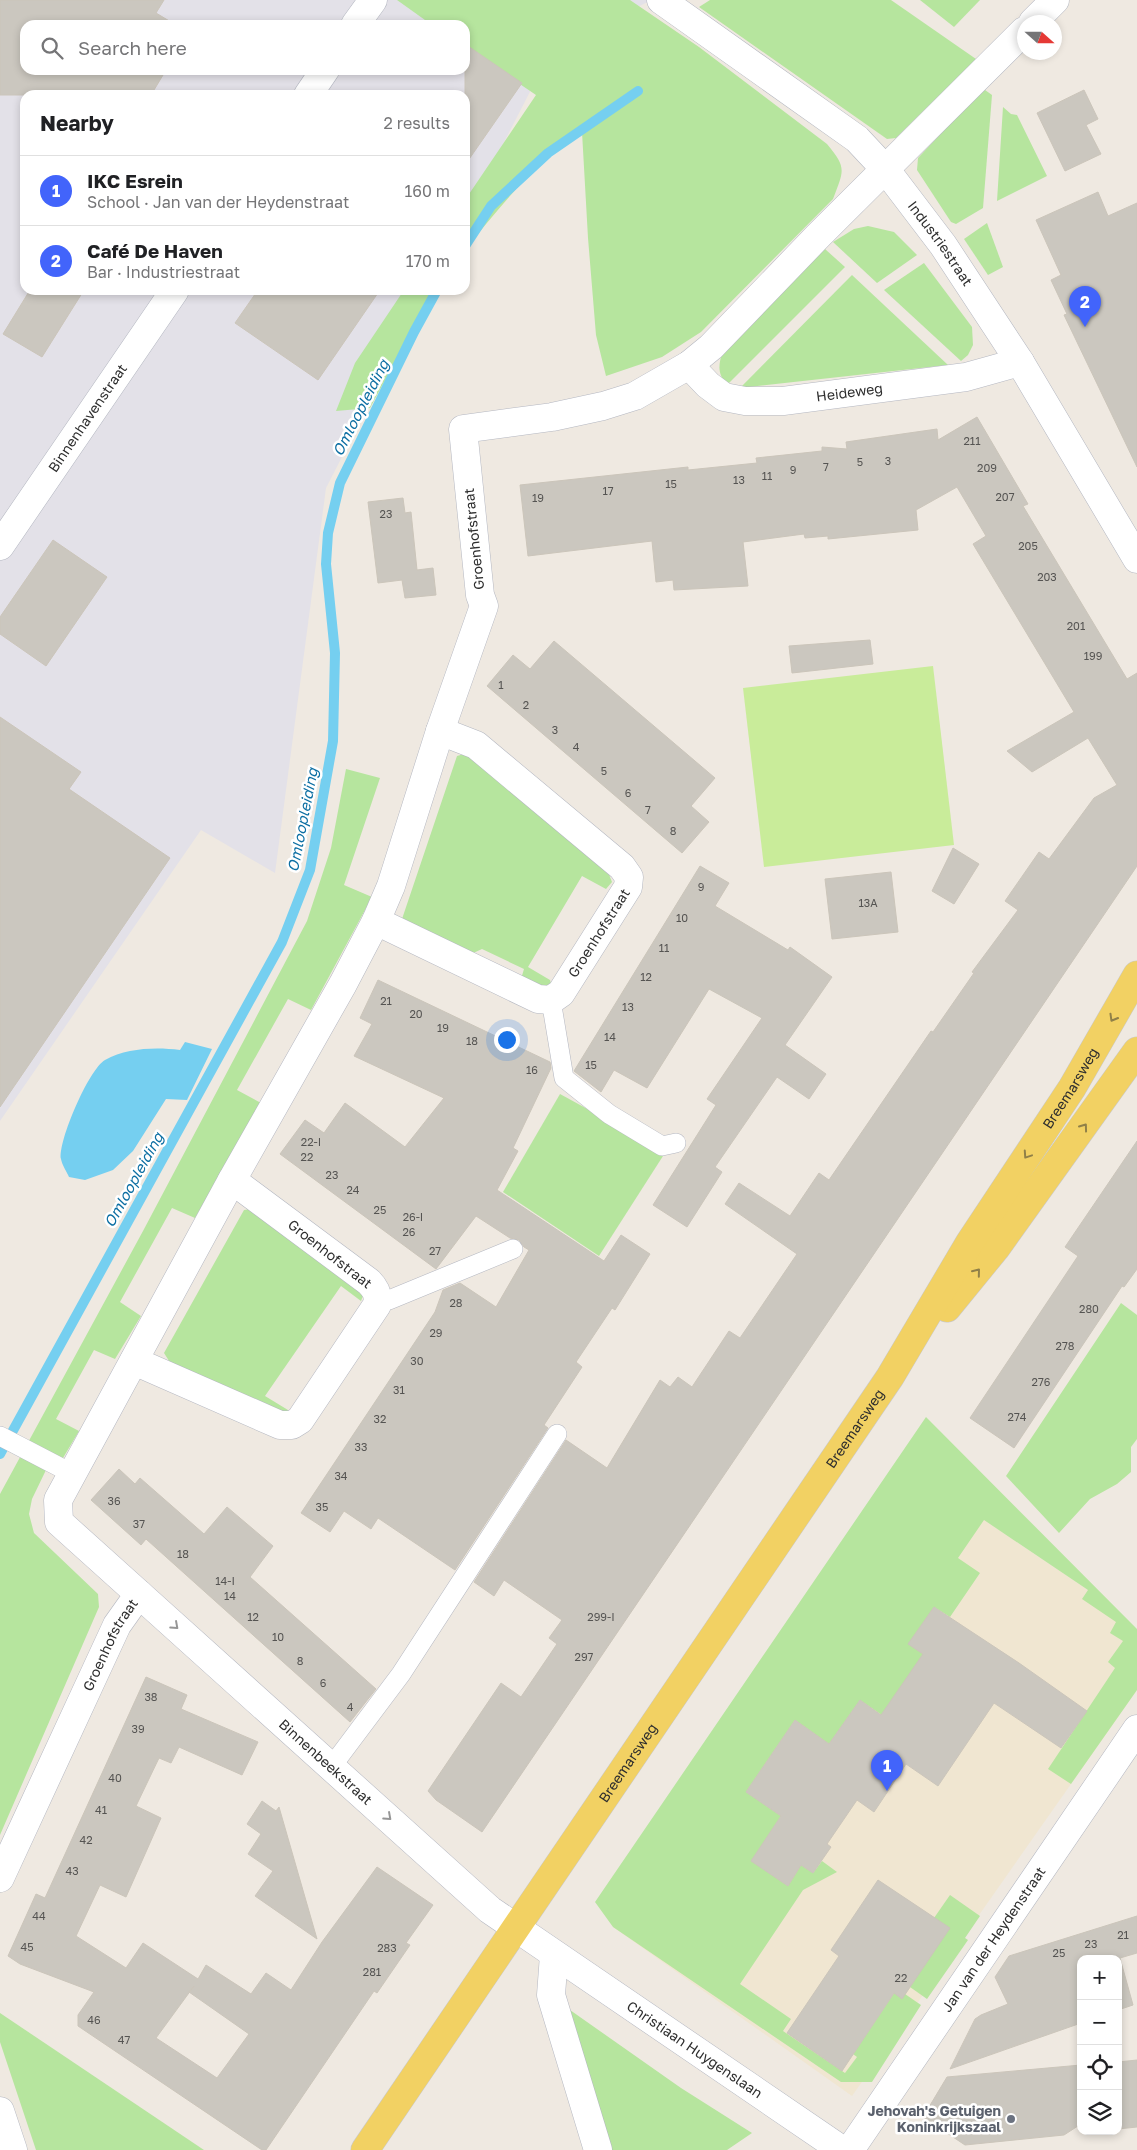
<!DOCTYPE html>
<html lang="en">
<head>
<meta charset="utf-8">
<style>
  :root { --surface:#fff; --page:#f6f6f6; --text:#202124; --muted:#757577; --line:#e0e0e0; --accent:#4264fb }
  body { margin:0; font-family:"Golos Text",sans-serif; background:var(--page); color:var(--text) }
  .controls { position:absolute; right:15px; bottom:15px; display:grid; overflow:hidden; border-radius:10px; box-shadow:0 2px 8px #0003 }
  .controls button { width:45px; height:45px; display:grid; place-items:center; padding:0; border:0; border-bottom:1px solid var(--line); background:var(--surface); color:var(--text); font:25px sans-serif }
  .compass { position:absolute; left:1017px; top:15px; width:45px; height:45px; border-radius:50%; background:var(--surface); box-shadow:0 2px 8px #0003; rotate:111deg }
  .you { position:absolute; left:506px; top:1039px; width:18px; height:18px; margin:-12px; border:4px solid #fff; border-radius:50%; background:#1a73e8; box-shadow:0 0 0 8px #1a73e833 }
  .badge { display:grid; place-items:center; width:32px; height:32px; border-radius:50%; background:var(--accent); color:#fff; font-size:16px; font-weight:700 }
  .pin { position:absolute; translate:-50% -41px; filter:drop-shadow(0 1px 2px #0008) }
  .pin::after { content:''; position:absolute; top:26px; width:18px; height:15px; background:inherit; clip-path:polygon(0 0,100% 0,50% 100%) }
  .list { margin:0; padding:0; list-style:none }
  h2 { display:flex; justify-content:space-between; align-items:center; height:65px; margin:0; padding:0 20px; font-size:21px }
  h2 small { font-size:16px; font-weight:400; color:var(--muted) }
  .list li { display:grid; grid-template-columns:32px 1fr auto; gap:15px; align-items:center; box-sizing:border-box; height:70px; padding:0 20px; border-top:1px solid var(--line) }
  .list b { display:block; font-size:19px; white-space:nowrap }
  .list p { margin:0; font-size:16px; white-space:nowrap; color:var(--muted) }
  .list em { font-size:16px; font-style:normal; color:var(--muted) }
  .icon { flex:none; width:28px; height:28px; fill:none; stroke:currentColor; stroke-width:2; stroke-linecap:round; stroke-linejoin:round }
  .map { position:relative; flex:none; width:1137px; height:2150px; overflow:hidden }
  .search { position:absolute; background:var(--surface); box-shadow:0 2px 8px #0003; left:20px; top:20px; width:450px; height:55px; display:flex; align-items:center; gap:12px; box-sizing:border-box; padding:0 18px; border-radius:15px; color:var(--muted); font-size:19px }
  .panel { position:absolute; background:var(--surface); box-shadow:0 2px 8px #0003; left:20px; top:90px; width:450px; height:205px; border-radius:15px }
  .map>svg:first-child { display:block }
  .industrial { fill:#e3e1e8; fill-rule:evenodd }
  .education { fill:#f0e6d1 }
  .green { fill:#b6e59e }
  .pitch { fill:#c9ec9a }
  .water { fill:#75cff0 }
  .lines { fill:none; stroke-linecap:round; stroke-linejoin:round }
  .stream { stroke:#75cff0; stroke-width:10 }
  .building { fill:#cbc7bf; stroke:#cbc5ba; fill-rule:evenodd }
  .service-casing { stroke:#b4b7c1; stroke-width:20 }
  .pedestrian-casing { stroke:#b4b7c1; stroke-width:29 }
  .minor-casing { stroke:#b4b7c1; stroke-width:29 }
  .primary-casing { stroke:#c9c9c9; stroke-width:29 }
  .service { stroke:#fff; stroke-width:19 }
  .pedestrian { stroke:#fff; stroke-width:28 }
  .minor { stroke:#fff; stroke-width:28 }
  .primary { stroke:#f2d163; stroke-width:28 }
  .oneway { stroke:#908048 }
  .oneway2 { stroke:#969696 }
  .worship-dot { fill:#6b7280; stroke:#fff; stroke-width:2 }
  .labels { text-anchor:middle; stroke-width:5; stroke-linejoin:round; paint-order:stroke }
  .number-label { font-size:11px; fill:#555452 }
  .street-label { font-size:14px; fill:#2e2e2e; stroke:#fff }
  .worship-label { font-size:14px; font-weight:bold; fill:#5b616d; stroke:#fff; text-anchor:end }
  .water-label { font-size:15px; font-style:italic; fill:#0d6fa3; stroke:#fff }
</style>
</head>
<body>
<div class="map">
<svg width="1137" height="2150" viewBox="0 0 1137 2150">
  <rect width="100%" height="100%" fill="#efe9e1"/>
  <!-- industrial -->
  <path class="industrial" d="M0,0H652L553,47L465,218V95H25V290H428L326,488L275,873L201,830L0,1121ZM25,25H465V70H25Z"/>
  <!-- education -->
  <path class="education" d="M925,1480L1088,1590L1137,1635V1690L852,2096L613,1927Z"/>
  <!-- green -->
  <g class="green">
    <path d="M397,0H630L699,47L827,144C847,168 844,170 833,199L701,332L662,357L606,376L596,335L588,238L582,132C536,161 499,208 465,250V200L536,95L465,47V25H432Z"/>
    <path d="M710,0H891L976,59L896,138L887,139L699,7Z"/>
    <path d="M920,0H980L954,27Z"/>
    <path d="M985,90L992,95L983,208L956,224L951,222L917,170L918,158L979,93Z"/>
    <path d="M1003,107L1011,114L1017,115L1047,176L997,201Z"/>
    <path d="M987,223L1003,267L988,275L964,239Z"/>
    <path d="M868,226L894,232L917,255L877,283L833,242L854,229Z"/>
    <path d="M825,249L845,267L727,385C718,374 718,367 722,353Z"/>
    <path d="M924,263L972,327L973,345L968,355L961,361L884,290Z"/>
    <path d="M852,275L948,365L740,388Z"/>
    <path d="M404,290H437L417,321L370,408L336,411L355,363Z"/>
    <path d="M464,754L470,755L608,872L612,882L606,889L582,876L528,967L550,980L551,984L545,989L521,979L524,969L482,949L469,955L402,919L457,756Z"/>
    <path d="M346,769L380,778L344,885L372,897L311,1010L288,999L237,1090L261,1103L195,1218L172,1208L120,1302L141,1316L115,1359L94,1350L56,1419L79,1431L63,1458L46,1470L32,1499L29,1514L34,1533L98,1594L99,1607L0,1835V1494L143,1231L307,921L331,848Z"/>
    <path d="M560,1094L602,1117L663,1156L599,1256L503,1192Z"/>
    <path d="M251,1209L364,1293L361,1301L341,1286L265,1396L288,1410L286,1416L171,1364L164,1353L244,1210Z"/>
    <path d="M1121,1303L1137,1315V1439L1131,1447V1472L1117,1484L1090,1499L1059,1533L1006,1476Z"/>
    <path d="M926,1417L1137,1629V1690L1071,1784L1048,1769L1115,1668L1108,1662L1123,1641L1110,1633L1116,1622L1082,1599L1088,1590L984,1520L958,1558L980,1573L950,1617L934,1607L909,1644L933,1661L889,1720L860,1700L829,1744L795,1720L746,1792L781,1816L752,1861L788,1886L801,1865L813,1873L822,1861L837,1872L803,1890L740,1984L791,2019L783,2031L845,2073L857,2057L853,2054L894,1993L905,1994L921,2005L872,2082H841L613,1927L595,1902Z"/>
    <path d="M950,1895L980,1916L965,1938L968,1940L927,1999L910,1987L934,1918Z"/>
    <path d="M570,2010L681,2088L752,2133L727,2150H609Z"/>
    <path d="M0,2013L204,2150H36L0,2042Z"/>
  </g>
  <!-- pitch -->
  <path class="pitch" d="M933,666L954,845L764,867L743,688Z"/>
  <!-- water -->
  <path class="water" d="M185,1042L212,1049L187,1100L166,1099L133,1151L113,1170L85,1180L69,1177C67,1172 62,1165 61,1159C58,1141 89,1069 105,1060C127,1048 155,1047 180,1050Z"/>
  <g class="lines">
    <!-- stream -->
    <g class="stream">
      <path d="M465,246L491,206L548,153L638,91"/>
      <path d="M0,1454L282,942L310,870L333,741L335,653L326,564L328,533L340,483L414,332L437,290"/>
    </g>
  </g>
  <!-- building -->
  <g class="building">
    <path d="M0,0H164L156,13L176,25H25V70H166L151,95H0Z"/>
    <path d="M465,44L522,83L465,165Z"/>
    <path d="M1084,90L1098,119L1086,125L1101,154L1065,171L1037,113Z"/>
    <path d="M1098,192L1108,216L1137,203V467L1064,315L1067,314L1051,280L1061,275L1036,220Z"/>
    <path d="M30,290H84L42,357L3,334Z"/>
    <path d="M258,290H380L318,380L235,323Z"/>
    <path d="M977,417L1028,504L1023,506L1127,679L1137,673V866L482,1832L436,1800L428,1791L501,1683L521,1697L557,1644L549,1638L562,1620L504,1580L494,1596L474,1582L566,1440L607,1468L660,1380L670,1387L678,1377L692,1387L729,1331L740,1338L797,1254L725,1204L739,1183L790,1216L819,1173L829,1180L931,1031L933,1032L974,973L972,972L1018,910L1005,901L1039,852L1049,859L1094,798L1117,785L1088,738L1032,772L1007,751L1074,712L973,544L986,536L957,487L916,510L918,530L828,539V536L805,538L804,534L743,542L748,586L674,590L673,580L656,582L652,541L528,556L520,485L688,467V470L757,463L756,458L822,451V447L847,449L846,442L937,429L938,440Z"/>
    <path d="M403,498L405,513L411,512L417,570L433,568L436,595L405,598L402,580L378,583L368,502Z"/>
    <path d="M53,540L107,577L46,666L0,634V617Z"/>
    <path d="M870,640L873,664L792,673L789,646Z"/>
    <path d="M554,641L715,778L691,806L709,822L682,853L487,686L513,655L530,669Z"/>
    <path d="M0,717L81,772L69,789L170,858L0,1107Z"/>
    <path d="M953,848L979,864L954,904L932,891Z"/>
    <path d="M700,866L729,883L715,906L788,950L790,947L832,977L785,1045L826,1074L809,1099L777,1077L715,1167L722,1172L687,1227L653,1205L716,1105L707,1099L762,1018L709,989L647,1088L614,1070L601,1092L574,1071Z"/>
    <path d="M891,872L898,932L832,939L825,879Z"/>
    <path d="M378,980L550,1062L551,1068L513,1148L518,1151L497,1190L604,1261L621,1235L650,1254L615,1310L612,1308L576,1362L582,1367L544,1425L548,1428L455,1570L378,1518L371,1529L344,1511L330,1532L301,1513L435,1312L443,1290L460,1283L496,1307L529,1250L524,1247L519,1240L510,1238L476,1216L436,1269L280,1154L305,1120L324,1133L345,1103L405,1147L444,1098L354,1056L372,1024L360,1018Z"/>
    <path d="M1137,1141V1269L1124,1287L1122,1286L1014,1448L970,1418L1078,1256L1065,1247Z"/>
    <path d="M119,1469L135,1484L140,1478L204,1534L227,1507L273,1546L250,1577L376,1689L350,1722L146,1539L141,1545L91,1500Z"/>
    <path d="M934,1607L1019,1663L1087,1711L1061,1748L994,1703L938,1786L906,1764L874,1812L857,1800L827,1844L831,1847L813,1873L801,1865L788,1886L751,1861L781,1816L746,1792L795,1720L829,1744L860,1700L881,1715L923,1654L908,1644Z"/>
    <path d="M146,1677L187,1695L181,1709L258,1742L242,1775L179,1747L171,1763L159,1758L136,1806L161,1818L126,1897L100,1885L76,1936L126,1968L143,1943L198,1979L206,1965L251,1994L266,1973L291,1990L322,1942L377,1867L433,1905L406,1943L410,1945L377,1993L374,1991L266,2150H262L78,2026V2015L94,1992L20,1964L8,1956L36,1894L45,1898ZM194,1986L189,1992L249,2034L217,2078L156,2038Z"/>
    <path d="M262,1801L276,1811L279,1807L317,1939L255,1896L273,1871L248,1854L261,1834L247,1824Z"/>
    <path d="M878,1880L950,1928L902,1999L894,1993L842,2071L787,2033L839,1956L831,1950Z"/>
    <path d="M1137,1916V1953L1120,1958L1133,2005L1118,2010V1959H1081V2023L950,2069L975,2019L981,2015L1008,2004L995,1977L1009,1956Z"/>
    <path d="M1137,2060V2127L1118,2129V2062Z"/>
    <path d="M1081,2065V2124L1064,2135L965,2145L923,2117L947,2077Z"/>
  </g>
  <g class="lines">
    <!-- service casing -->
    <g class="service-casing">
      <g id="service">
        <path d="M551,1000L564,1078L609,1114L662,1146L676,1143"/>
        <path d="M378,1299L389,1300L513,1249"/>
        <path d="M0,1436L71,1473"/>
        <path d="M332,1766L401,1674L557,1434"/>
      </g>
    </g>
    <!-- pedestrian casing -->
    <g class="pedestrian-casing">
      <path id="pedestrian" d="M554,1955L551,1995L598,2150"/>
    </g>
    <!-- minor casing -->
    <g class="minor-casing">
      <g id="minor">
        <path id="s1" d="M661,0L857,139L886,170L943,245L1020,362L1137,559"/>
        <path d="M1033,22L1055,0"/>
        <path d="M355,25L373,0"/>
        <path d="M308,95L325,70"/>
        <path id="s2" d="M689,365L708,385L724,397L745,401H783L966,377L1020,362"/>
        <path id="s3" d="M0,546L175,290"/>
        <path id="s4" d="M376,921L538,999L551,1000L561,993L628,887L629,877L622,867L476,745L440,731"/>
        <path d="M134,1361L280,1425H292L300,1420L377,1305C379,1295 376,1289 369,1282L232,1180"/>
        <path id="s5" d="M139,1594L490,1910L842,2150"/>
        <path id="s6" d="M0,1878L117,1625L139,1594L59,1522L58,1500L232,1180L343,984L376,921L391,886L440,731L484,606L480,595L463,429L552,417L603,406L635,396L689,365L711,347L818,236L1024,31"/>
        <path d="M0,2111L13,2150"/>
        <path id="s7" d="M850,2150L1137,1729"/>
      </g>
    </g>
    <!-- primary casing -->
    <g class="primary-casing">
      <g id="primary">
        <path d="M947,1308L996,1248L1137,1051"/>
        <path id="s8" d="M365,2150L890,1377L970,1242L1072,1088L1137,975"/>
      </g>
    </g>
    <!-- service -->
    <use href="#service" class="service"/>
    <!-- pedestrian -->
    <use href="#pedestrian" class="pedestrian"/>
    <!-- minor -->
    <use href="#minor" class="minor"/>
    <!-- primary -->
    <use href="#primary" class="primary"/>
  </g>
  <!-- one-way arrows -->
  <defs><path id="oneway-chevron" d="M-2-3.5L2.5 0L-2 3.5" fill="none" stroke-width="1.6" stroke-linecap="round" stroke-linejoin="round" transform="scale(1.25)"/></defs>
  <g class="oneway">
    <use href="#oneway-chevron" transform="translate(1113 1018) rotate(120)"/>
    <use href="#oneway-chevron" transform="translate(1084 1127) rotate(-54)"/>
    <use href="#oneway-chevron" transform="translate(1027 1155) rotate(124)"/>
    <use href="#oneway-chevron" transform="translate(977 1272) rotate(-51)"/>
  </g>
  <g class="oneway2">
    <use href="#oneway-chevron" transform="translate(175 1626) rotate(42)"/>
    <use href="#oneway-chevron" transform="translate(388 1817) rotate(42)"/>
  </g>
  <!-- markers -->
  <circle class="worship-dot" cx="1011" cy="2119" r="5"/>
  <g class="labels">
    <!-- number labels -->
    <g class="number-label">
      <text x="972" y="445">211</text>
      <text x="888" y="465">3</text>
      <text x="860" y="466">5</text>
      <text x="826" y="471">7</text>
      <text x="987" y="472">209</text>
      <text x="793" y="474">9</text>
      <text x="767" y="480">11</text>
      <text x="739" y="484">13</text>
      <text x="671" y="488">15</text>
      <text x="608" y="495">17</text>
      <text x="1005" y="501">207</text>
      <text x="538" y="502">19</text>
      <text x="386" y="518">23</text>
      <text x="1028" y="550">205</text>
      <text x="1047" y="581">203</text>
      <text x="1076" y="630">201</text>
      <text x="1093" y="660">199</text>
      <text x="501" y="689">1</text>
      <text x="526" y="709">2</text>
      <text x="555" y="734">3</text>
      <text x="576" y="751">4</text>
      <text x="604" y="775">5</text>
      <text x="628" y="797">6</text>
      <text x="648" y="814">7</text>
      <text x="673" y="835">8</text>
      <text x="701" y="891">9</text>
      <text x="868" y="907">13A</text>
      <text x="682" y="922">10</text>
      <text x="664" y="952">11</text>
      <text x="646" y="981">12</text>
      <text x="386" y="1005">21</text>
      <text x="628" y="1011">13</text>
      <text x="416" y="1018">20</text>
      <text x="443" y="1032">19</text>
      <text x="610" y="1041">14</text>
      <text x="472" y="1045">18</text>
      <text x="591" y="1069">15</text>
      <text x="532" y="1074">16</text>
      <text x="311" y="1146">22-I</text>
      <text x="307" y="1161">22</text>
      <text x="332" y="1179">23</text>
      <text x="353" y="1194">24</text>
      <text x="380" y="1214">25</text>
      <text x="413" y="1221">26-I</text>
      <text x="409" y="1236">26</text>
      <text x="435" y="1255">27</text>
      <text x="456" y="1307">28</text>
      <text x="1089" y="1313">280</text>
      <text x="436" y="1337">29</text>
      <text x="1065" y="1350">278</text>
      <text x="417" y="1365">30</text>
      <text x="1041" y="1386">276</text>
      <text x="399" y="1394">31</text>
      <text x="1017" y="1421">274</text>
      <text x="380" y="1423">32</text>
      <text x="361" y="1451">33</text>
      <text x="341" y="1480">34</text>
      <text x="114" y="1505">36</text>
      <text x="322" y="1511">35</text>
      <text x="139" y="1528">37</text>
      <text x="183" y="1558">18</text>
      <text x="225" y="1585">14-I</text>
      <text x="230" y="1600">14</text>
      <text x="253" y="1621">12</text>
      <text x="601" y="1621">299-I</text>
      <text x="278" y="1641">10</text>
      <text x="584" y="1661">297</text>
      <text x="300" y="1665">8</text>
      <text x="323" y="1687">6</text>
      <text x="151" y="1701">38</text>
      <text x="350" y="1711">4</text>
      <text x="138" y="1733">39</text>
      <text x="115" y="1782">40</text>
      <text x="101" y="1814">41</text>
      <text x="86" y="1844">42</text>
      <text x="72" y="1875">43</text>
      <text x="39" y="1920">44</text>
      <text x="1123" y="1939">21</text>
      <text x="1091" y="1948">23</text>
      <text x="27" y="1951">45</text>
      <text x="387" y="1952">283</text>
      <text x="1059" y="1957">25</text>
      <text x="372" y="1976">281</text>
      <text x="901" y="1982">22</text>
      <text x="94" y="2024">46</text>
      <text x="124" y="2044">47</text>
    </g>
    <!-- street labels -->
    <g class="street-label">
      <text dy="5" stroke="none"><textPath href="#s1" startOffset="374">Industriestraat</textPath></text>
      <text dy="5" stroke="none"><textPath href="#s2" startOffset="174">Heideweg</textPath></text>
      <text dy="5" stroke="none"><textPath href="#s3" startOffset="155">Binnenhavenstraat</textPath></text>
      <text transform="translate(474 539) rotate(-96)" y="5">Groenhofstraat</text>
      <text dy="5" stroke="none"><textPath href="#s4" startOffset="276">Groenhofstraat</textPath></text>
      <text dy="5" stroke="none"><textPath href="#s8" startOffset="1275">Breemarsweg</textPath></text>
      <text transform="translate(330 1254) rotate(38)" y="5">Groenhofstraat</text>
      <text dy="5" stroke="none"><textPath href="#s8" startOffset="872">Breemarsweg</textPath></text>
      <text dy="5" stroke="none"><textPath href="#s6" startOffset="258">Groenhofstraat</textPath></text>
      <text dy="5" stroke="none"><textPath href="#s5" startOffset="251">Binnenbeekstraat</textPath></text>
      <text dy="5" stroke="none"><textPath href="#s8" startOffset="468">Breemarsweg</textPath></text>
      <text dy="5" stroke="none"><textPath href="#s7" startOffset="255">Jan van der Heydenstraat</textPath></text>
      <text dy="5" stroke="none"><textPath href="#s5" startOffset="720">Christiaan Huygenslaan</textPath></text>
    </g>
    <!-- worship labels -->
    <g class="worship-label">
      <text x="1001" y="2116">Jehovah's Getuigen<tspan x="1001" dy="16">Koninkrijkszaal</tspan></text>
    </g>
    <!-- water labels -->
    <g class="water-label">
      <text transform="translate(361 408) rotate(-63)" y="5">Omloopleiding</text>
      <text transform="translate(303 820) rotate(-79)" y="5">Omloopleiding</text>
      <text transform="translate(134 1180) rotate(-61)" y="5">Omloopleiding</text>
    </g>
  </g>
</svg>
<div class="controls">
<button>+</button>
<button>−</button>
<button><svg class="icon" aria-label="locate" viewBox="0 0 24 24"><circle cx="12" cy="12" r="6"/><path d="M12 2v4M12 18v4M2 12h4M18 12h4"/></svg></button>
<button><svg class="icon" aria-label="layers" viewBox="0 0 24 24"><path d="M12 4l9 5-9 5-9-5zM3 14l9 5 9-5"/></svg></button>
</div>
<svg class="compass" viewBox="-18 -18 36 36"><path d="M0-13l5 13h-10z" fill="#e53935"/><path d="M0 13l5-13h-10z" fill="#757577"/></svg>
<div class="you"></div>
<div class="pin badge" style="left:887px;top:1791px">1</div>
<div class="pin badge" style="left:1085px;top:327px">2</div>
<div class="search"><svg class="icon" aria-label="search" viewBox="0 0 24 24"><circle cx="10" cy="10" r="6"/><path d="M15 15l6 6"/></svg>Search here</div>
<section class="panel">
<h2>Nearby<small>2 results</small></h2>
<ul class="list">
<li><span class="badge">1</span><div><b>IKC Esrein</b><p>School · Jan van der Heydenstraat</p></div><em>160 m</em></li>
<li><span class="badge">2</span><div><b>Café De Haven</b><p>Bar · Industriestraat</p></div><em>170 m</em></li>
</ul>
</section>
</div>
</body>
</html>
